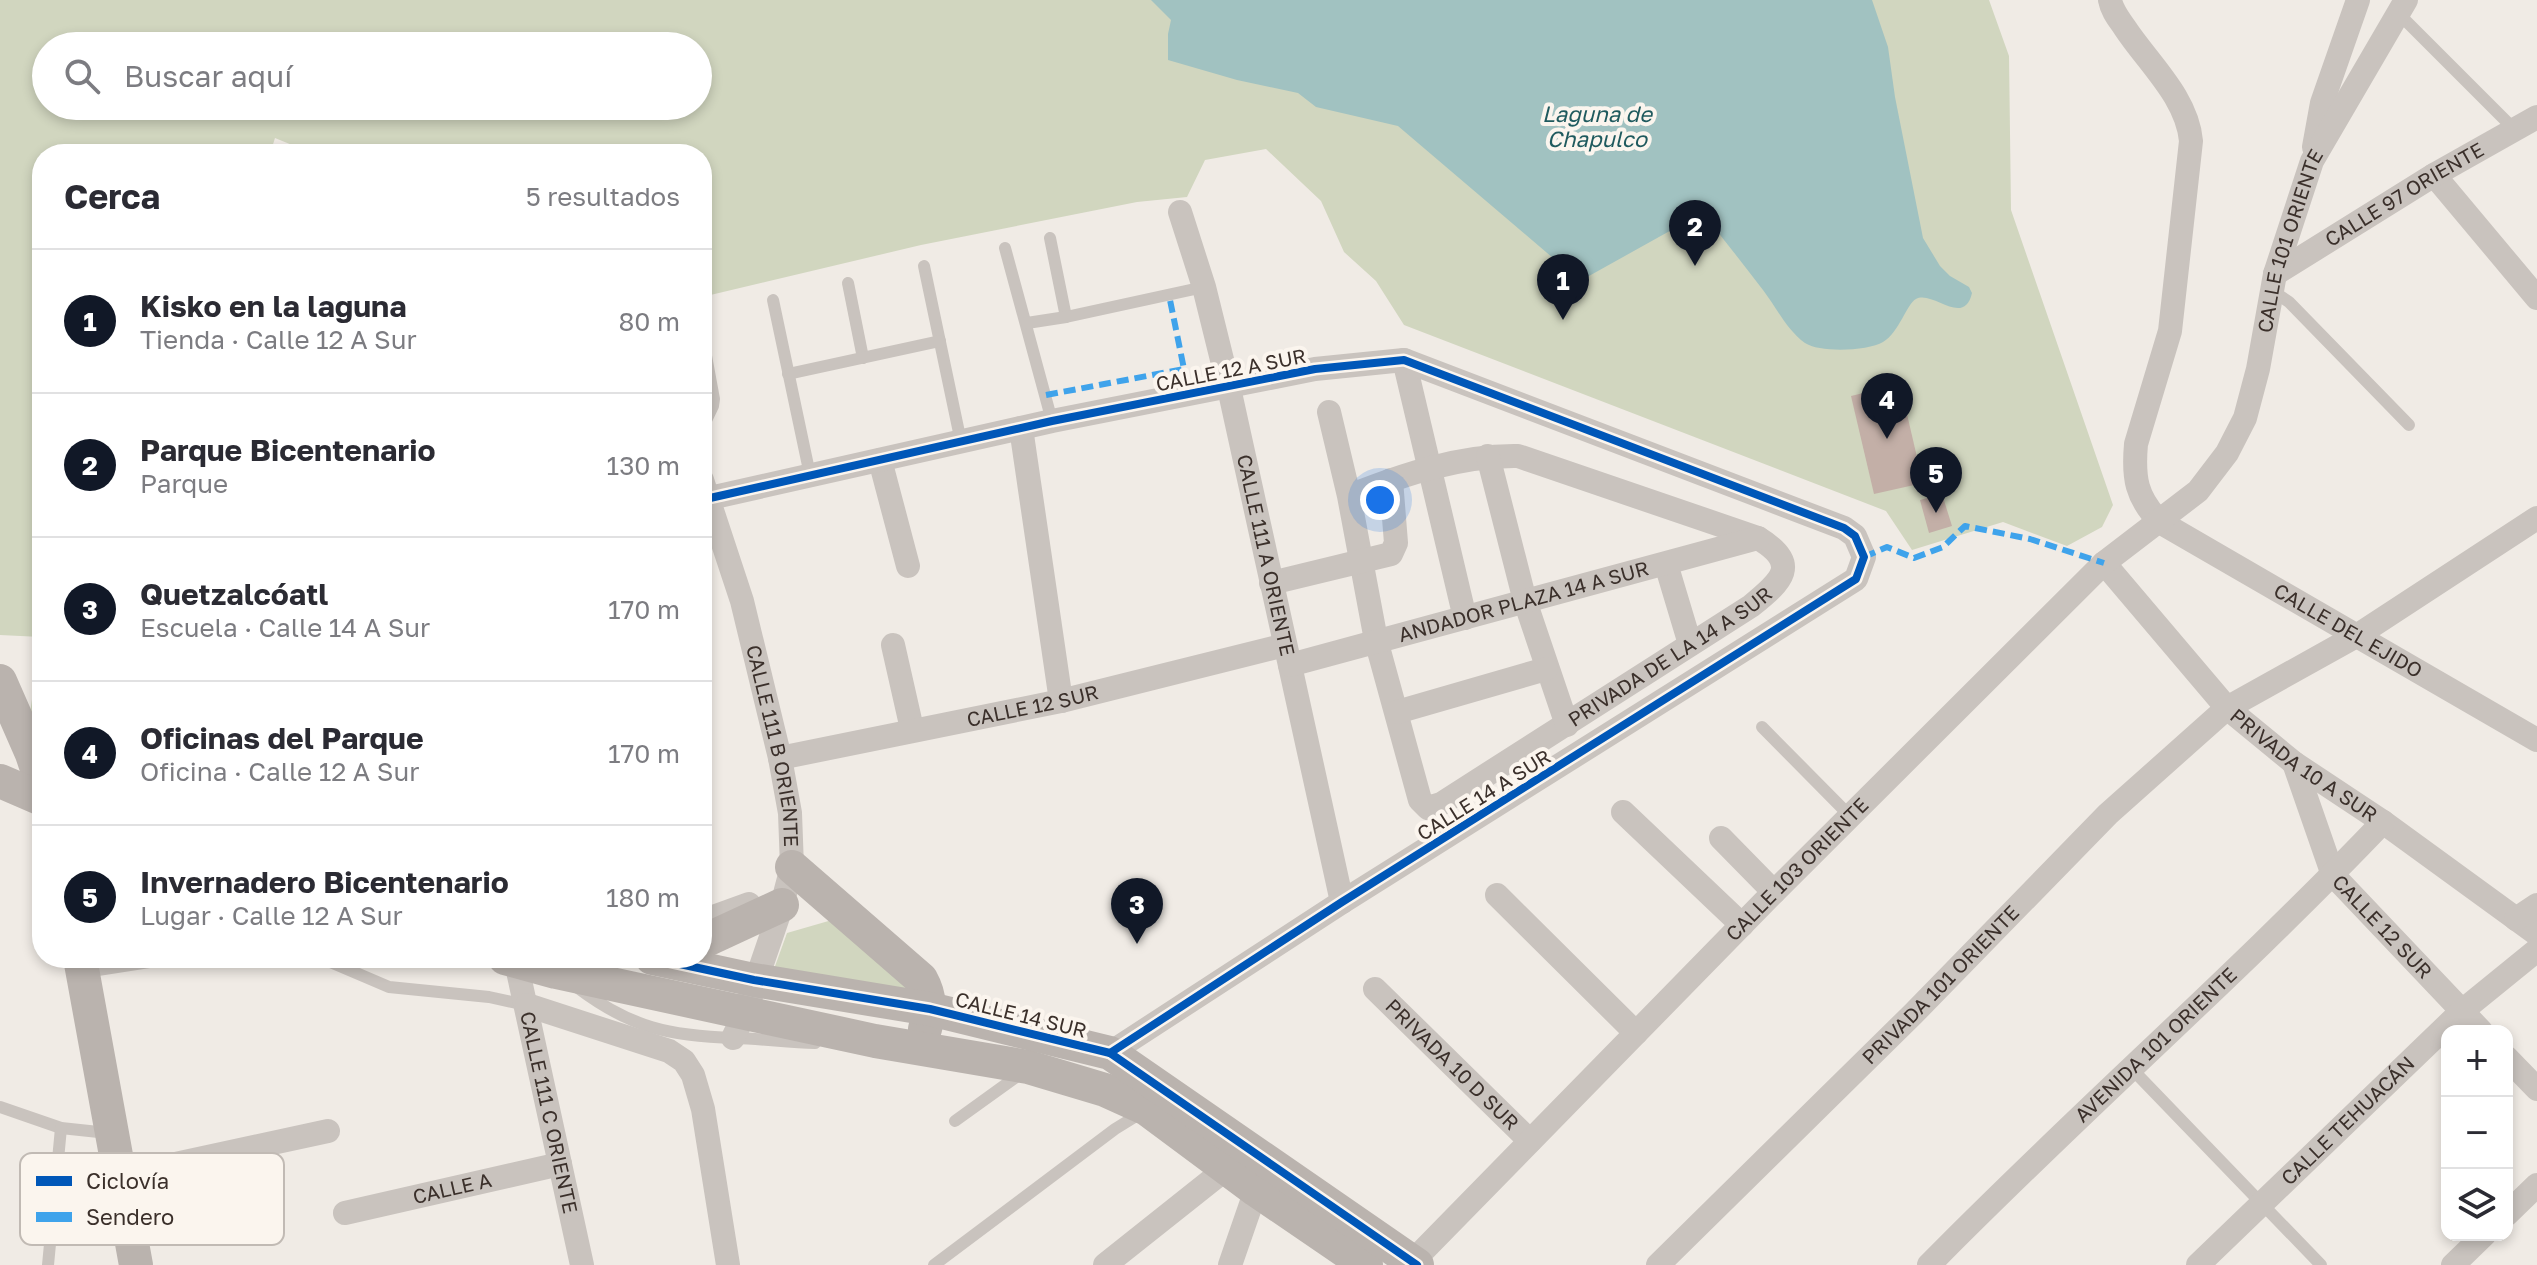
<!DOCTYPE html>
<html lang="es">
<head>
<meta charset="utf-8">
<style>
  :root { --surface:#fff; --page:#f2f2f3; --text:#2b2b33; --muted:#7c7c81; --line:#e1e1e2; --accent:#111827 }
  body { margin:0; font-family:"Golos Text",sans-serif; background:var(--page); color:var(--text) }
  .controls { position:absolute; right:24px; bottom:24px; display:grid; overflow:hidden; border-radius:16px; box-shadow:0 4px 12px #0003 }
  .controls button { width:72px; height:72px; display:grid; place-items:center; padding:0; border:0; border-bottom:2px solid var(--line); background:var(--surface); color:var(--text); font:40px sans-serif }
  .you { position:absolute; left:1380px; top:500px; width:28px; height:28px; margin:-20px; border:6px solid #fff; border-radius:50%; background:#1a73e8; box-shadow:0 0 0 12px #1a73e833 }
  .badge { display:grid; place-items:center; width:52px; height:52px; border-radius:50%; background:var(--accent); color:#fff; font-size:26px; font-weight:700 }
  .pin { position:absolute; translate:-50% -66px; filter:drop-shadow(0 2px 4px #0008) }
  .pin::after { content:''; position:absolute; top:42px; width:28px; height:24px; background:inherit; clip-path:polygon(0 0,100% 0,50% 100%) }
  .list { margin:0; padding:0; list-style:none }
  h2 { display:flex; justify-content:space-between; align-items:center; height:104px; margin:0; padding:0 32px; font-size:34px }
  h2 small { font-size:26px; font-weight:400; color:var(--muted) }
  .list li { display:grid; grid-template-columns:52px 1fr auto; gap:24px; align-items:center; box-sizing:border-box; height:144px; padding:0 32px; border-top:2px solid var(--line) }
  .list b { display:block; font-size:30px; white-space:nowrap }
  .list p { margin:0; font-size:26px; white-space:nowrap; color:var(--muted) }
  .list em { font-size:26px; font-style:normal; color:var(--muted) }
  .icon { flex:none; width:44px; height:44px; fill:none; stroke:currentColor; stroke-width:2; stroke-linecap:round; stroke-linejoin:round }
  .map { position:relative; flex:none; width:2537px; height:1265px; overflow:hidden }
  .search { position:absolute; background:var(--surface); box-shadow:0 4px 12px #0003; left:32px; top:32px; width:680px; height:88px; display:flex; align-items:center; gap:20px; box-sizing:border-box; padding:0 28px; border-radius:44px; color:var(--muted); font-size:30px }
  .panel { position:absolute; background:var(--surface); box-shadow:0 4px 12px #0003; left:32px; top:144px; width:680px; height:824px; border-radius:32px }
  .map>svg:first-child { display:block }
  .green { fill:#d1d6bf; fill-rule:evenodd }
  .water { fill:#a1c2c1 }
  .building { fill:#c3afa7 }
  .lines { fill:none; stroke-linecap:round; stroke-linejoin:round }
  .lane { stroke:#c9c3be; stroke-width:12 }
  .street { stroke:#c9c3be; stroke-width:24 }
  .secondary { stroke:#bab3ae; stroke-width:34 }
  .quiet { stroke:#3fa3eb; stroke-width:6; stroke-dasharray:12 6; stroke-linecap:butt }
  .cycleway-casing { stroke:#fbf5ee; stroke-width:13 }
  .cycleway { stroke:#0057b8; stroke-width:8 }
  .labels { text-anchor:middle; stroke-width:8; stroke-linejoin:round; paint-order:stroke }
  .street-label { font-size:20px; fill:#3b302b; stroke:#fbf5ee }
  .water-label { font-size:22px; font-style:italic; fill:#1f5a5e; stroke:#fbf5ee }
  .key { fill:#fbf5ee; stroke:#c1bab4; stroke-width:2 }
  .key-label { font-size:22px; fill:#3b302b }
</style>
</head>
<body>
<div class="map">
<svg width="2537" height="1265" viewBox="0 0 2537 1265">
  <rect width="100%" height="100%" fill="#f0ebe5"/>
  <!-- green -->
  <g class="green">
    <path d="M0,0H1989L2009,56L2011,210L2113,505L2102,527L2067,546L2003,522L1912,550L1886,511L1404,325L1376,281L1344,252L1321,201L1266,149L1205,160L1187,197L1137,202L921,245L702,297V154H314L275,138L270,154H42V720L30,713L41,637L0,635ZM46,46H698V106H46Z"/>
    <path d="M832,920L921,996L774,969L787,933Z"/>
  </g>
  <!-- water -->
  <path class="water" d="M1151,0H1872L1888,47L1895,97L1923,238L1940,266L1950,276L1969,287L1972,293C1964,328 1933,290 1916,299C1907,303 1899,333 1883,342C1868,351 1820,353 1805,343C1787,330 1776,307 1763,290C1743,264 1723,238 1702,213L1580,281L1398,126L1316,107L1298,93L1237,80L1168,60V34L1171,20Z"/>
  <!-- building -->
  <g class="building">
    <path d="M1900,384L1923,483L1874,494L1851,396Z"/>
    <path d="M1942,494L1952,526L1929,533L1920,500Z"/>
  </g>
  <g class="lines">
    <!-- lane -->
    <g class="lane">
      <path d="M2398,13L2515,130"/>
      <path d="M1050,238L1066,317"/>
      <path d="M1005,248L1052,421"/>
      <path d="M924,266L961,442"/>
      <path d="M848,283L863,358"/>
      <path d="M2271,290L2289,302L2409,425"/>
      <path d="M773,300L810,475"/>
      <path d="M1027,323L1066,317L1204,287"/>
      <path d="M702,334L714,399L713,406L702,429"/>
      <path d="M788,374L940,341"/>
      <path d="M1762,727L1851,817"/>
      <path d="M321,958L389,987L489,997L526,1005"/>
      <path d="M85,972L175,958"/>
      <path d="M578,988C631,1028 670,1036 735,1038C762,1039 788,1042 815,1043"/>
      <path d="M2130,1067L2321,1265"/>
      <path d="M0,1107L61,1128L108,1133"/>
      <path d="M955,1121L1023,1072"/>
      <path d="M48,1265L61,1128"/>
      <path d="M934,1265L1115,1129L1141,1113"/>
    </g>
    <!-- street -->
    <g class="street">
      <path id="s1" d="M2110,0C2112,11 2119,19 2125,28C2148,63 2187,97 2191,141L2170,331L2136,444C2133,478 2136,497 2160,522L2537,740"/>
      <path d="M2314,147L2322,103L2358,0"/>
      <path d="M2434,175L2537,298"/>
      <path id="s2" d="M1180,212L1204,287L1229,388L1342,902"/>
      <path id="s3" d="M2275,274L2434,175L2537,117"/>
      <path d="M1404,360L1465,618"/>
      <path id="s4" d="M1329,412L1349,496L1376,640L1420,800L1428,808L1441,804L1751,606C1782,581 1801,564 1758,538L1518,456C1460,455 1402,475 1349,496"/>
      <path d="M1021,428L1061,701"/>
      <path d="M1488,456L1525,601L1567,725"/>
      <path d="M880,460L908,566"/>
      <path id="s5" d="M702,480L742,601L780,758L790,813L792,867L782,905L745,1013L733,1038"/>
      <path d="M710,498L1052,421L1315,369L1404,360L1844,528L1855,536L1864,557L1856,579L1342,902L1110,1053"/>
      <path id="s6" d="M2104,563L2227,708L2294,763L2383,822L2537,934"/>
      <path d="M1666,564L1690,644"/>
      <path d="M1271,583L1391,554L1396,543L1391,480"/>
      <path d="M893,645L912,729"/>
      <path id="s7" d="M1290,665L1758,538"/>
      <path d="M1397,712L1546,669"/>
      <path id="s8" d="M780,758L1061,701L1285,645"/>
      <path id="s9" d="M2294,763L2333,875L2481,1031"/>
      <path d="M1623,812L1742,925"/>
      <path d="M1721,838L1774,892"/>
      <path d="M1497,895L1636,1033"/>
      <path d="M2516,919L2537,905"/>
      <path d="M702,921L749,904"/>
      <path id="s10" d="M516,962L582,1265"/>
      <path id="s11" d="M1375,989L1530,1141"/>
      <path d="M527,1005L669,1051L684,1061L693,1075L703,1109L728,1265"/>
      <path d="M2507,1058L2537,1089"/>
      <path d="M120,1176L328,1131"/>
      <path id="s12" d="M345,1213L560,1164"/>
      <path d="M2507,1214L2537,1185"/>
      <path id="s13" d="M1412,1262L1774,892L2104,563L2198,491L2227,453L2245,418L2258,369L2275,274L2312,161L2406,0"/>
      <path d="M1105,1265L1227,1168"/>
      <path d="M1230,1265L1256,1190"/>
      <path id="s14" d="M1658,1265L1913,1014L2108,814L2227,708L2358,635L2537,518"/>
      <path id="s15" d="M1929,1265C2077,1114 2237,975 2383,822"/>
      <path id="s16" d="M2198,1265L2462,1011L2537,950"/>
      <path d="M2453,1265L2484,1235"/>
    </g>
    <!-- secondary -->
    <g class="secondary">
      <path d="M0,681L32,754L42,784"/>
      <path d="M0,781L42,799"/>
      <path d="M792,867L921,979C931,997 930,1010 925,1029"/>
      <path d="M702,942L782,905"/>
      <path d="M80,958L136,1265"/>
      <path d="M505,958L556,972L875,1041L1028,1067L1105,1090L1147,1109L1256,1190L1366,1265"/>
      <path d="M652,958L754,980L930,1009L1110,1053L1417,1265"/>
    </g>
    <!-- quiet -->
    <g class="quiet">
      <path d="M1046,395L1184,369L1169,295"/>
      <path d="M1864,557L1887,547L1914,558L1943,547L1965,526L2030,539L2104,563"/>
    </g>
    <!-- cycleway casing -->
    <g class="cycleway-casing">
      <g id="cycleway">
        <path d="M710,498L1052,421L1315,369L1404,360L1844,528L1855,536L1864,557L1856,579L1342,902L1110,1053"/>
        <path d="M652,958L754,980L930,1009L1110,1053L1417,1265"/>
      </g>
    </g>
    <!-- cycleway -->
    <use href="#cycleway" class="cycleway"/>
  </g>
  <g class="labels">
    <!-- street labels -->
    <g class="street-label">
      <text dy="7" stroke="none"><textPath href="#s3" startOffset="152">CALLE 97 ORIENTE</textPath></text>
      <text dy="7" stroke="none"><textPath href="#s13" startOffset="1372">CALLE 101 ORIENTE</textPath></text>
      <text transform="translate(1231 370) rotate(-11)" y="7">CALLE 12 A SUR</text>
      <text dy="7" stroke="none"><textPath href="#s2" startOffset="354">CALLE 111 A ORIENTE</textPath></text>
      <text dy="7" stroke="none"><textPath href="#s7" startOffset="242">ANDADOR PLAZA 14 A SUR</textPath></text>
      <text dy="7" stroke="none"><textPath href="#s1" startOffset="776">CALLE DEL EJIDO</textPath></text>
      <text dy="7" stroke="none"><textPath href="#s4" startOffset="696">PRIVADA DE LA 14 A SUR</textPath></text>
      <text dy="7" stroke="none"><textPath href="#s8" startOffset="258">CALLE 12 SUR</textPath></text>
      <text dy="7" stroke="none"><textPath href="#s5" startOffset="276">CALLE 111 B ORIENTE</textPath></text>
      <text dy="7" stroke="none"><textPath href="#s6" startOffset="286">PRIVADA 10 A SUR</textPath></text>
      <text transform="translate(1484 795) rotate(-32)" y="7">CALLE 14 A SUR</text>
      <text dy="7" stroke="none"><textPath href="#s13" startOffset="550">CALLE 103 ORIENTE</textPath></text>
      <text dy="7" stroke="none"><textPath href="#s9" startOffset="190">CALLE 12 SUR</textPath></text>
      <text dy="7" stroke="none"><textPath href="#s14" startOffset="398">PRIVADA 101 ORIENTE</textPath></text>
      <text transform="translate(1021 1015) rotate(14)" y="7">CALLE 14 SUR</text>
      <text dy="7" stroke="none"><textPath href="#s15" startOffset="316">AVENIDA 101 ORIENTE</textPath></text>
      <text dy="7" stroke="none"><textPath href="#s11" startOffset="108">PRIVADA 10 D SUR</textPath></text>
      <text dy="7" stroke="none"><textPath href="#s10" startOffset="154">CALLE 111 C ORIENTE</textPath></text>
      <text dy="7" stroke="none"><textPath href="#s16" startOffset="208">CALLE TEHUACÁN</textPath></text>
      <text dy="7" stroke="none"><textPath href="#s12" startOffset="110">CALLE A</textPath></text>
    </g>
    <!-- water labels -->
    <g class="water-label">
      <text x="1597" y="122">Laguna de<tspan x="1597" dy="25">Chapulco</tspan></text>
    </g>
  </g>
  <!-- legend -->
  <rect x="20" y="1153" width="264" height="92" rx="12" class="key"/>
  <rect x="36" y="1176" width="36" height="10" fill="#0057b8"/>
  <rect x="36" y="1212" width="36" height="10" fill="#3fa3eb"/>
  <g class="key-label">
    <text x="86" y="1189">Ciclovía</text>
    <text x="86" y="1225">Sendero</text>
  </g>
</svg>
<div class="controls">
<button>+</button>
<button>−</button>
<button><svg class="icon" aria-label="layers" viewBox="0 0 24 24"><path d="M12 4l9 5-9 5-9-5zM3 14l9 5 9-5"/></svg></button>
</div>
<div class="you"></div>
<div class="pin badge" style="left:1563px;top:320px">1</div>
<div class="pin badge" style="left:1695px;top:266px">2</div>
<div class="pin badge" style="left:1137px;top:944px">3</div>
<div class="pin badge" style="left:1887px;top:439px">4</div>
<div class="pin badge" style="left:1936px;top:513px">5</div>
<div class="search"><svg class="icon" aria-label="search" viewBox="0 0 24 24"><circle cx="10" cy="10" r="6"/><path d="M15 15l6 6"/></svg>Buscar aquí</div>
<section class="panel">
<h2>Cerca<small>5 resultados</small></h2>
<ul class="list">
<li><span class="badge">1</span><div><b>Kisko en la laguna</b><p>Tienda · Calle 12 A Sur</p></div><em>80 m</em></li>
<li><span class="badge">2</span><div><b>Parque Bicentenario</b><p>Parque</p></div><em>130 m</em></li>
<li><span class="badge">3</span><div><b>Quetzalcóatl</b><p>Escuela · Calle 14 A Sur</p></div><em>170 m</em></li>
<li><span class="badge">4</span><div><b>Oficinas del Parque</b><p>Oficina · Calle 12 A Sur</p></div><em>170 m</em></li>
<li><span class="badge">5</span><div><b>Invernadero Bicentenario</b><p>Lugar · Calle 12 A Sur</p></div><em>180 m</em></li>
</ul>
</section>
</div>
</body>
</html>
